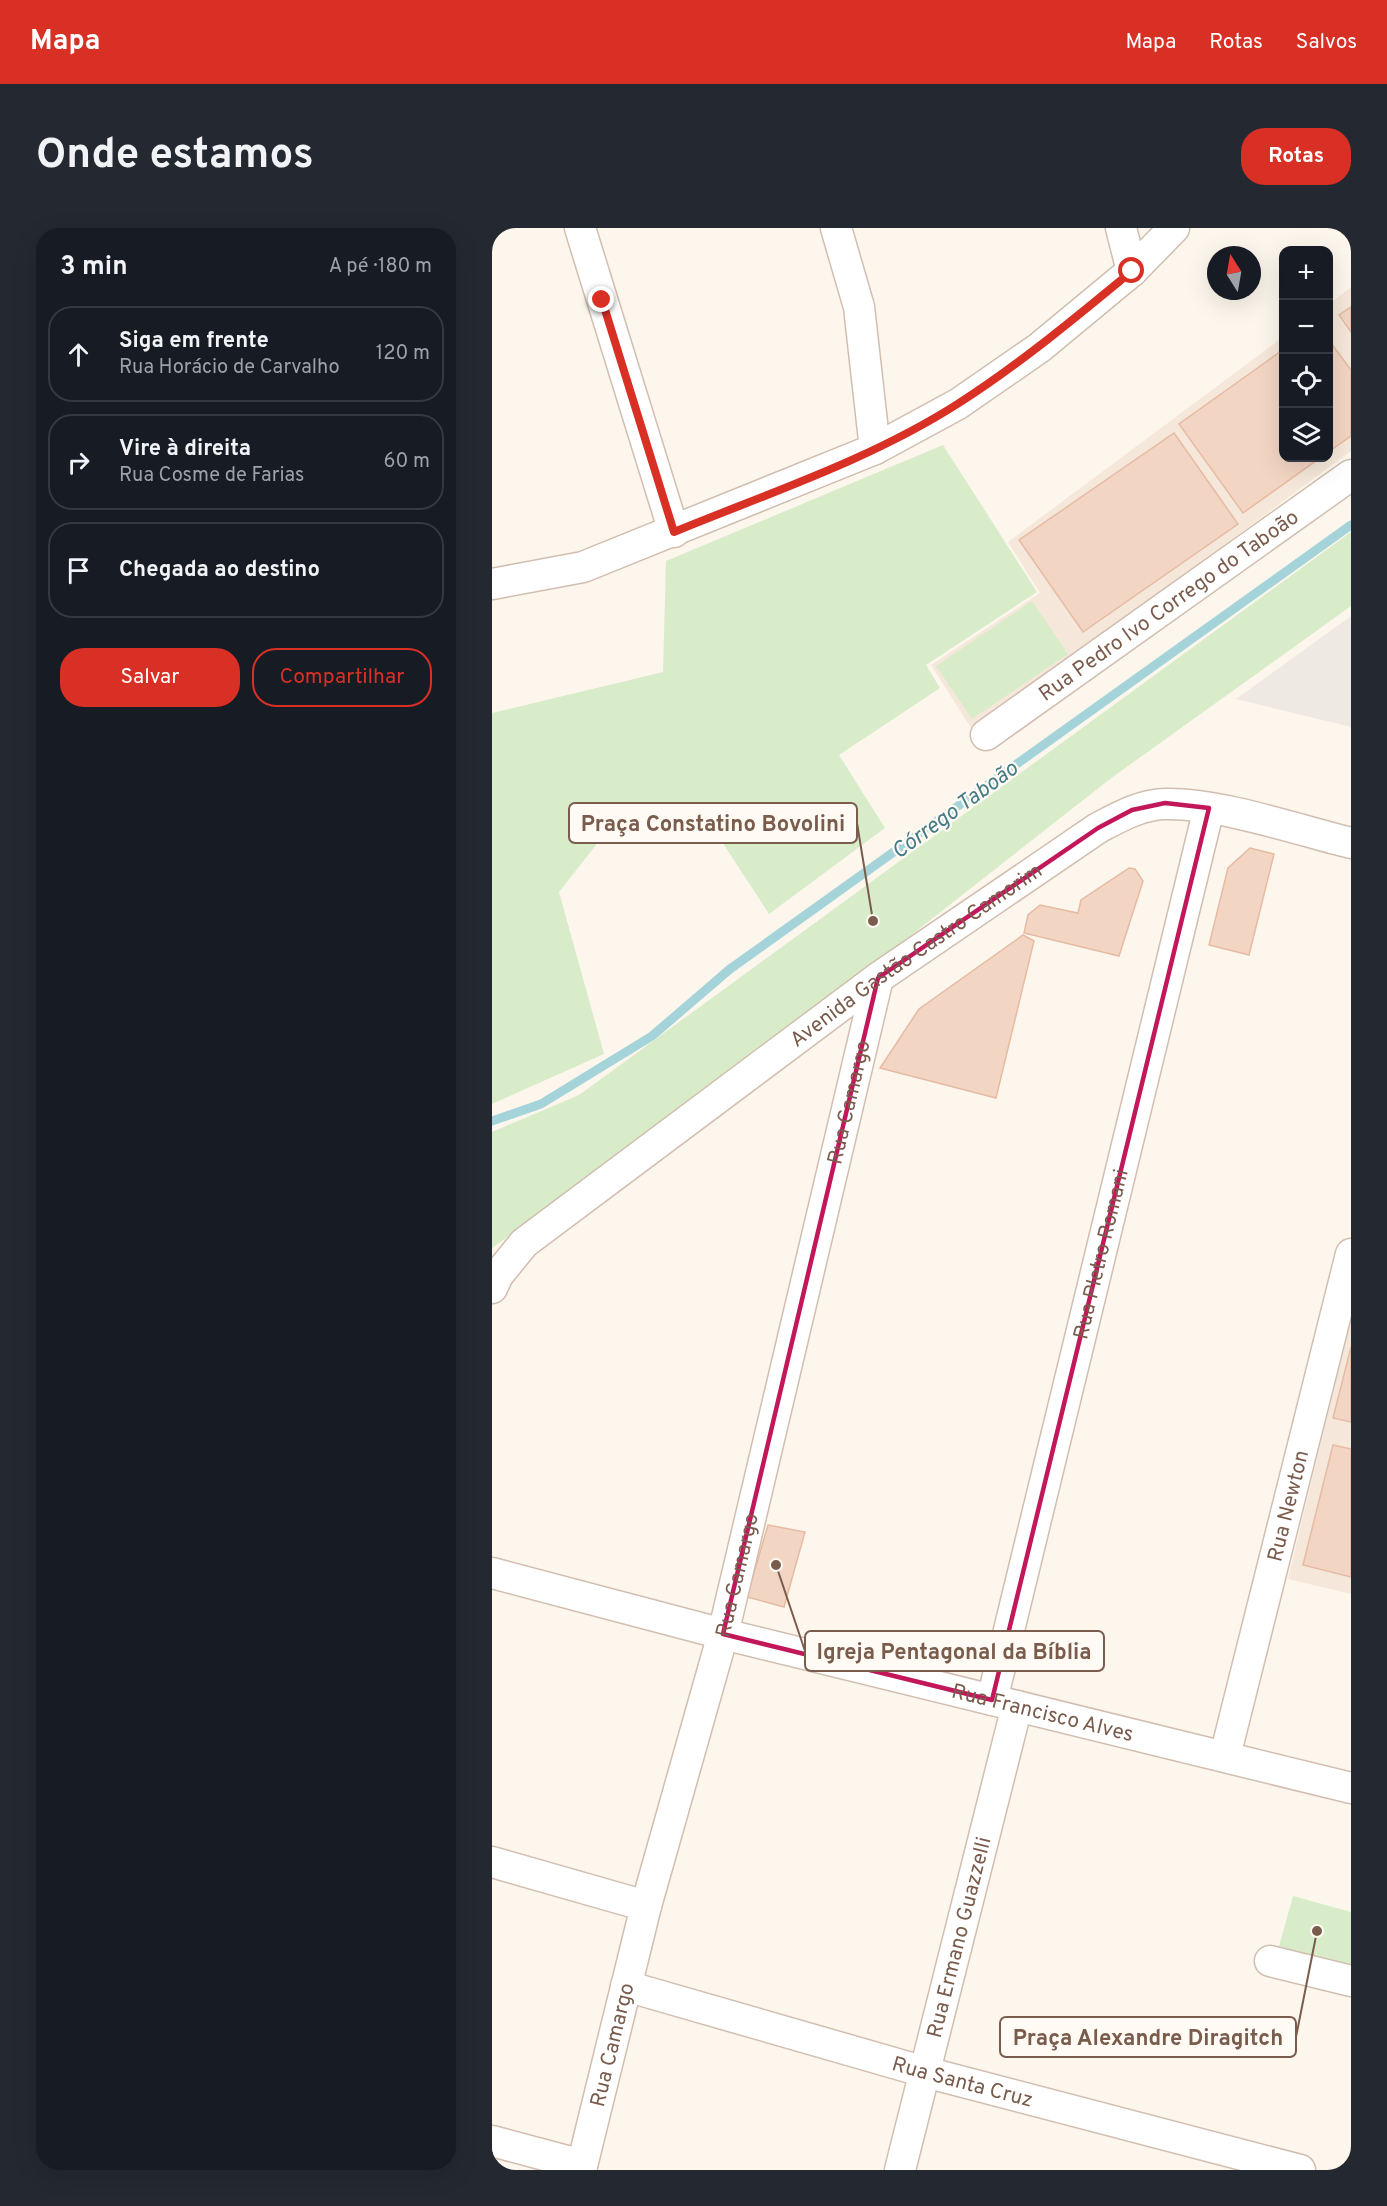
<!DOCTYPE html>
<html lang="pt">
<head>
<meta charset="utf-8">
<style>
  :root { --surface:#171b24; --page:#242831; --text:#f1f3f6; --muted:#9ea1a6; --line:#363941; --accent:#d93025 }
  body { margin:0; font-family:Overpass,sans-serif; background:var(--page); color:var(--text) }
  .controls { position:absolute; right:18px; top:18px; display:grid; overflow:hidden; border-radius:12px; box-shadow:0 6px 24px #0002 }
  .controls button { width:54px; height:54px; display:grid; place-items:center; padding:0; border:0; border-bottom:2px solid var(--line); background:var(--surface); color:var(--text); font:30px sans-serif }
  .compass { position:absolute; left:715px; top:18px; width:54px; height:54px; border-radius:50%; background:var(--surface); box-shadow:0 6px 24px #0002; rotate:349deg }
  .stop { position:absolute; width:18px; height:18px; margin:-14px; border:4px solid #d93025; border-radius:50%; background:#fff }
  .stop.end { background:#d93025; border-color:#fff; box-shadow:0 2px 6px #0008 }
  .list { margin:0; padding:0; list-style:none }
  h2 { display:flex; justify-content:space-between; align-items:center; height:78px; margin:0; padding:0 24px; font-size:26px }
  h2 small { font-size:20px; font-weight:400; color:var(--muted) }
  .list li { display:grid; grid-template-columns:39px 1fr auto; gap:18px; align-items:center; box-sizing:border-box; height:96px; margin:0 12px 12px; padding:0 12px; border:2px solid var(--line); border-radius:24px }
  .list b { display:block; font-size:22px; white-space:nowrap }
  .list p { margin:0; font-size:20px; white-space:nowrap; color:var(--muted) }
  .list em { font-size:20px; font-style:normal; color:var(--muted) }
  .actions { display:flex; gap:12px; padding:18px 24px }
  .actions a { flex:1; padding:14px 0; border:2px solid var(--accent); border-radius:24px; text-align:center; font-size:21px; color:var(--accent) }
  .actions .main { background:var(--accent); color:#fff }
  .icon { flex:none; width:33px; height:33px; fill:none; stroke:currentColor; stroke-width:2; stroke-linecap:round; stroke-linejoin:round }
  .map { position:relative; flex:none; width:859px; height:1942px; overflow:hidden; border-radius:24px }
  header { display:flex; align-items:center; gap:36px; box-sizing:border-box; height:84px; padding:0 30px; background:var(--accent); color:#fff }
  header strong { font-size:28px }
  nav { display:flex; gap:33px; margin-inline-start:auto; font-size:21px }
  .intro { display:flex; align-items:center; justify-content:space-between; box-sizing:border-box; height:144px; padding:0 36px }
  h1 { margin:0; font-size:42px }
  .button { padding:15px 27px; border-radius:24px; background:var(--accent); color:#fff; font-size:21px; font-weight:700 }
  main { display:flex; gap:36px; padding:0 36px }
  aside { flex:1; background:var(--surface); border-radius:24px; box-shadow:0 6px 24px #0002 }
  .map>svg:first-child { display:block }
  .residential { fill:#f5e8da }
  .industrial { fill:#efe9e4 }
  .green { fill:#d8ecc9 }
  .lines { fill:none; stroke-linecap:round; stroke-linejoin:round }
  .stream { stroke:#a5d3da; stroke-width:9 }
  .building { fill:#f3d5c3; stroke:#e6bba3; stroke-width:1.5 }
  .minor-casing { stroke:#d1beb0; stroke-width:33 }
  .minor { stroke:#fff; stroke-width:30 }
  .route { stroke:#d93025; stroke-width:8 }
  .marked { fill:none; stroke:#c2185b; stroke-width:4.5; stroke-linejoin:round }
  .labels { text-anchor:middle; stroke-width:4.5; stroke-linejoin:round; paint-order:stroke }
  .street-label { font-size:21px; fill:#7a5c4d; stroke:#fffaf3 }
  .water-label { font-size:22px; font-style:italic; fill:#437c86; stroke:#fffaf3 }
  .leader { fill:none; stroke:#7a5c4d; stroke-width:2 }
  .callout-dot { fill:#7a5c4d; stroke:#fffaf3; stroke-width:2 }
  .callout { fill:#fffaf3; stroke:#7a5c4d; stroke-width:2 }
  .callout-label { font-size:22px; text-anchor:middle; font-weight:bold; fill:#7a5c4d }
</style>
</head>
<body>
<header>
<strong>Mapa</strong>
<nav><a>Mapa</a><a>Rotas</a><a>Salvos</a></nav>
</header>
<div class="intro"><h1>Onde estamos</h1><a class="button">Rotas</a></div>
<main>
<aside>
<h2>3 min<small>A pé · 180 m</small></h2>
<ul class="list">
<li><svg class="icon" aria-label="ahead" viewBox="0 0 24 24"><path d="M12 20V5M6 11l6-6 6 6"/></svg><div><b>Siga em frente</b><p>Rua Horácio de Carvalho</p></div><em>120 m</em></li>
<li><svg class="icon" aria-label="right" viewBox="0 0 24 24"><path d="M7 20v-9h11M14 6l5 5-5 5"/></svg><div><b>Vire à direita</b><p>Rua Cosme de Farias</p></div><em>60 m</em></li>
<li><svg class="icon" aria-label="arrive" viewBox="0 0 24 24"><path d="M6 21V4h12l-3 4 3 4H6"/></svg><div><b>Chegada ao destino</b></div></li>
</ul>
<div class="actions"><a class="main">Salvar</a><a>Compartilhar</a></div>
</aside>
<div class="map">
<svg width="859" height="1942" viewBox="0 0 859 1942">
  <rect width="100%" height="100%" fill="#fdf6ec"/>
  <!-- residential -->
  <g class="residential">
    <path d="M859,59V223L481,503L439,437L548,365L516,314L791,109L792,230H836L837,76Z"/>
    <path d="M859,1091V1366L796,1351Z"/>
  </g>
  <!-- industrial -->
  <path class="industrial" d="M859,388V499L744,471Z"/>
  <!-- green -->
  <g class="green">
    <path d="M451,217L545,364L434,437L448,460L347,527L393,600L277,686L212,586L119,598L67,664L112,826L0,876V485L171,444L174,333Z"/>
    <path d="M859,304V378L618,551L255,836L0,1020V904L87,867Z"/>
    <path d="M540,373L576,426L480,491L444,438Z"/>
    <path d="M801,1668L859,1684V1741L786,1722Z"/>
  </g>
  <g class="lines">
    <!-- stream -->
    <path class="stream" d="M0,893L49,876L160,808L238,741L859,297"/>
  </g>
  <!-- building -->
  <g class="building">
    <path d="M859,79V104L847,87Z"/>
    <path d="M836,111L859,142V208L836,224Z"/>
    <path d="M792,121V230H828L751,285L687,196Z"/>
    <path d="M682,205L746,296L591,404L527,312Z"/>
    <path d="M758,620L782,626L757,727L717,717L736,640Z"/>
    <path d="M637,640L643,641L651,653L627,728L532,705L536,687L548,677L586,685L589,672Z"/>
    <path d="M531,707L542,713L504,870L388,840L427,781Z"/>
    <path d="M859,1119V1194L841,1190Z"/>
    <path d="M841,1217L859,1221V1349L811,1337Z"/>
    <path d="M276,1297L313,1304L292,1379L255,1369Z"/>
  </g>
  <g class="lines">
    <!-- minor casing -->
    <g class="minor-casing">
      <g id="minor">
        <path d="M88,0L182,304"/>
        <path d="M344,0L367,79L383,221"/>
        <path d="M629,0L640,43"/>
        <path d="M0,356L91,339L383,221L466,176L547,120L640,43L682,0"/>
        <path id="s1" d="M494,507L859,247"/>
        <path id="s2" d="M0,1060L6,1047L32,1015L386,750L606,600C627,589 650,576 674,576C728,575 806,602 859,615"/>
        <path id="s3" d="M0,1345L231,1406L859,1560"/>
        <path id="s4" d="M500,1472L717,580"/>
        <path id="s5" d="M733,1528L859,1026"/>
        <path d="M0,1634L154,1678"/>
        <path d="M778,1733L859,1753"/>
        <path id="s6" d="M134,1758L433,1844L808,1942"/>
        <path d="M0,1913L90,1937"/>
        <path id="s7" d="M89,1942L154,1678L231,1406L386,750"/>
        <path id="s8" d="M408,1942L525,1478"/>
      </g>
    </g>
    <!-- minor -->
    <use href="#minor" class="minor"/>
  </g>
  <g class="lines">
    <!-- route -->
    <path class="route" d="M110,72L182,304C277,265 380,231 467,175C528,136 584,89 640,43"/>
  </g>
  <!-- marked area -->
  <path class="marked" d="M673,575L717,580L500,1472L231,1406L386,750L606,600L640,582Z"/>
  <g class="labels">
    <!-- street labels -->
    <g class="street-label">
      <text dy="7" stroke="none"><textPath href="#s1" startOffset="224">Rua Pedro Ivo Corrego do Taboão</textPath></text>
      <text dy="7" stroke="none"><textPath href="#s2" startOffset="542">Avenida Gastão Castro Camorim</textPath></text>
      <text dy="7" stroke="none"><textPath href="#s7" startOffset="1101">Rua Camargo</textPath></text>
      <text dy="7" stroke="none"><textPath href="#s4" startOffset="459">Rua Pletro Romani</textPath></text>
      <text dy="7" stroke="none"><textPath href="#s5" startOffset="258">Rua Newton</textPath></text>
      <text dy="7" stroke="none"><textPath href="#s7" startOffset="615">Rua Camargo</textPath></text>
      <text dy="7" stroke="none"><textPath href="#s3" startOffset="568">Rua Francisco Alves</textPath></text>
      <text dy="7" stroke="none"><textPath href="#s8" startOffset="240">Rua Ermano Guazzelli</textPath></text>
      <text dy="7" stroke="none"><textPath href="#s7" startOffset="129">Rua Camargo</textPath></text>
      <text dy="7" stroke="none"><textPath href="#s6" startOffset="350">Rua Santa Cruz</textPath></text>
    </g>
    <!-- water labels -->
    <g class="water-label">
      <text transform="translate(462 581) rotate(-36)" y="8">Córrego Taboão</text>
    </g>
  </g>
  <!-- callouts -->
  <path class="leader" d="M381 693L365 595M284 1337L313 1423M825 1703L804 1809"/>
  <g class="callout-dot">
    <circle cx="381" cy="693" r="6"/>
    <circle cx="284" cy="1337" r="6"/>
    <circle cx="825" cy="1703" r="6"/>
  </g>
  <g class="callout">
    <rect x="77" y="575" width="288" height="40" rx="6"/>
    <rect x="313" y="1403" width="299" height="40" rx="6"/>
    <rect x="508" y="1789" width="296" height="40" rx="6"/>
  </g>
  <g class="callout-label">
    <text x="221" y="603">Praça Constatino Bovolini</text>
    <text x="462" y="1431">Igreja Pentagonal da Bíblia</text>
    <text x="656" y="1817">Praça Alexandre Diragitch</text>
  </g>
</svg>
<div class="controls">
<button>+</button>
<button>−</button>
<button><svg class="icon" aria-label="locate" viewBox="0 0 24 24"><circle cx="12" cy="12" r="6"/><path d="M12 2v4M12 18v4M2 12h4M18 12h4"/></svg></button>
<button><svg class="icon" aria-label="layers" viewBox="0 0 24 24"><path d="M12 4l9 5-9 5-9-5zM3 14l9 5 9-5"/></svg></button>
</div>
<svg class="compass" viewBox="-18 -18 36 36"><path d="M0-13l5 13h-10z" fill="#e53935"/><path d="M0 13l5-13h-10z" fill="#9ea1a6"/></svg>
<div class="stop" style="left:640px;top:43px"></div>
<div class="stop end" style="left:110px;top:72px"></div>
</div>
</main>
</body>
</html>
